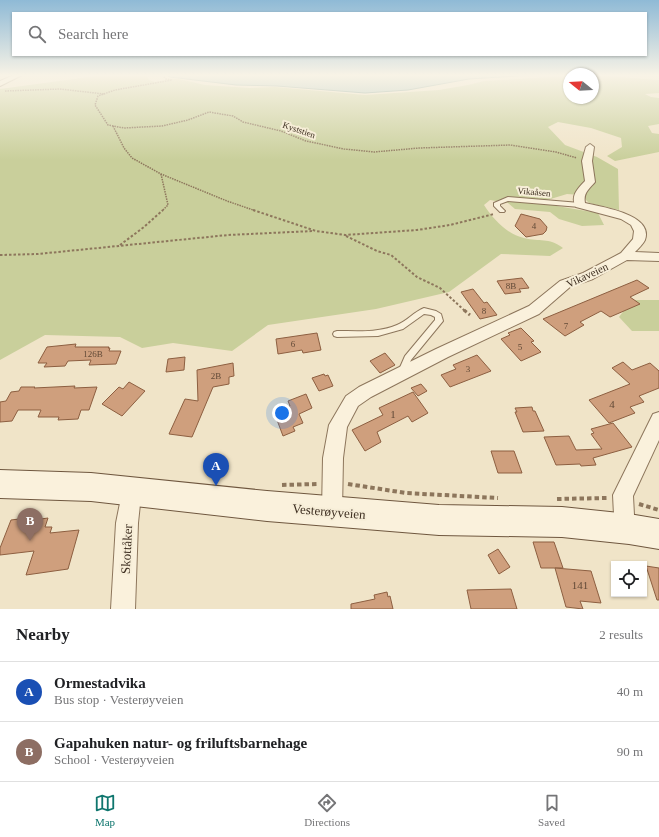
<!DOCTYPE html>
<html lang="en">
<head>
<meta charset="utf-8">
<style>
  :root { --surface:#fff; --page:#f6f6f6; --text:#202124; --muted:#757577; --line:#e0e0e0; --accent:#0f766e }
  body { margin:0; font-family:Georgia,serif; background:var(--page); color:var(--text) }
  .controls { position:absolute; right:12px; bottom:12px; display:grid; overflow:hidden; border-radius:0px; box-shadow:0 1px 3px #0004 }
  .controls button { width:36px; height:36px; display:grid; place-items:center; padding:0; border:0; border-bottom:1px solid var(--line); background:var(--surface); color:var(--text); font:20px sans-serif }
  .compass { position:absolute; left:563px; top:68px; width:36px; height:36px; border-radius:50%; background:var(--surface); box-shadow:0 1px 3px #0004; rotate:288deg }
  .you { position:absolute; left:282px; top:413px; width:14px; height:14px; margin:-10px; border:3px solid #fff; border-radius:50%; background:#1a73e8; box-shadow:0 0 0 6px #1a73e833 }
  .badge { display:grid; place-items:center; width:26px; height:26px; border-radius:50%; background:var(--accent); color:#fff; font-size:13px; font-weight:700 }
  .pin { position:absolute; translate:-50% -33px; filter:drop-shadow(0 1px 2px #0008) }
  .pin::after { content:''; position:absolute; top:21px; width:14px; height:12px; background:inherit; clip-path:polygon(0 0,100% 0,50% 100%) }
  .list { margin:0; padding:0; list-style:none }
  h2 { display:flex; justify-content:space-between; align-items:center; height:52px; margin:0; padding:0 16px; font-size:17px }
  h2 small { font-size:13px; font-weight:400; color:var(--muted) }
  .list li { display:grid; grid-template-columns:26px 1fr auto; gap:12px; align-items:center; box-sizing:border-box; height:60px; padding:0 16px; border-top:1px solid var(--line) }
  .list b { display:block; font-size:15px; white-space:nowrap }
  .list p { margin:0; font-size:13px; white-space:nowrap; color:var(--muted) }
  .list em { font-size:13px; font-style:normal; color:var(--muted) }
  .icon { flex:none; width:22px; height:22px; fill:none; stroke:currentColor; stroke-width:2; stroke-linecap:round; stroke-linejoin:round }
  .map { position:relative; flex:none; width:659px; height:609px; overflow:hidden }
  .search { position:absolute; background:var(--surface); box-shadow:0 1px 3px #0004; left:12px; right:12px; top:12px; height:44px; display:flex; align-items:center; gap:10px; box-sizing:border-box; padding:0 14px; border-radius:0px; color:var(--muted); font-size:15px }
  .sheet { height:172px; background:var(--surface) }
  nav { display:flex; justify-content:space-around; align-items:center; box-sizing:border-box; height:56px; border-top:1px solid var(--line); background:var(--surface); font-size:11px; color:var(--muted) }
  nav a { display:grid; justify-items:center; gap:2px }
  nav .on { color:var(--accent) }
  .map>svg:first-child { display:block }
  .green { fill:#c9cf9b }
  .water { fill:#a9c4bc; stroke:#6f938a }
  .building { fill:#cf9f7d; stroke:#8d5f41 }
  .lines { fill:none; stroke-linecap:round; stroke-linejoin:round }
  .service-casing { stroke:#8d765c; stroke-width:2 }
  .minor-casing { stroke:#8d765c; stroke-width:2 }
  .secondary-casing { stroke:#6f573f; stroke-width:2 }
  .path-far3 { stroke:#8d765c; stroke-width:1.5; stroke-dasharray:1.5 1; stroke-linecap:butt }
  .path-far2 { stroke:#8d765c; stroke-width:2; stroke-dasharray:2.5 2; stroke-linecap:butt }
  .path-far1 { stroke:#8d765c; stroke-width:3; stroke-dasharray:3.5 2.5; stroke-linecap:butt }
  .path { stroke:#8d765c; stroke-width:4; stroke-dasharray:4.5 3; stroke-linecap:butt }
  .service { fill:#faf1dc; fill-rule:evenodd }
  .minor { fill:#faf1dc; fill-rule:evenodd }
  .secondary { fill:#faf1dc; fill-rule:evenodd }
  .labels { text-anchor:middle; stroke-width:4; stroke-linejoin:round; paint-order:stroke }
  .far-street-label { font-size:9px; fill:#3d2e20; stroke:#f7eed8 }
  .number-label { font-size:9px; fill:#624a37 }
  .street-label { font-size:11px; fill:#3d2e20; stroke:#f7eed8 }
  .near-number-label { font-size:11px; fill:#624a37 }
  .near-street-label { font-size:13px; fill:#3d2e20; stroke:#f7eed8 }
</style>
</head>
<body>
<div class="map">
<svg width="659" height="609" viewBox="0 0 659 609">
  <rect width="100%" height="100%" fill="#f0e4c8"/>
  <!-- green -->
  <g class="green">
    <path d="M103,75H146L149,80L155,82L171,79H179L205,85L250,88L275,87L365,95L439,90L468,85L484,81L569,76V98H593V75L659,80V93L645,94L651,97L659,98V124L648,126L652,133L659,134V152L615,161L607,156L622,147L621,138L591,128L558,122L548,127L565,145L597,157L618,169L619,210L589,203L581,195L567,194L544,201L557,206L598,213L604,225L582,226L559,219L550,212L515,209L508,203L490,200L484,205C493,219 508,235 524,238C540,242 548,237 563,248L550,256L501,254L449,292L376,309L268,325L232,351L173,343L142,348L120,337L45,335L0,360V89Z"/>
    <path d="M632,300H659V331H632L619,317Z"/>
  </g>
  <!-- water -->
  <path class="water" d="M166,75H532L469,79L408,90L365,93L277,86L236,85L170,77Z"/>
  <!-- building -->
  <g class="building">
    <path d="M521,214L540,219L547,227L546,231L543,234L526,237L515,226Z"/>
    <path d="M522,278L529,288L519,289L521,292L505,294L497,281Z"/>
    <path d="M637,280L649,288L630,297L640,304L610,317L601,311L580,322L584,325L565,336L543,319Z"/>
    <path d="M473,289L484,303L487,302L497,315L480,319L461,292Z"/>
    <path d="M521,328L534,341L531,342L541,352L521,361L501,339L510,335L508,333Z"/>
    <path d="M317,333L321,350L303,353L302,350L278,354L276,339Z"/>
    <path d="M76,344L75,347H109L108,348H110L109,351H121L116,364L89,365L91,360L68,361L65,366L44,367L47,363H38L47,347Z"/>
    <path d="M385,353L395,365L380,373L370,361Z"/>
    <path d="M477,355L491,371L450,387L441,375L456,369L453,365Z"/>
    <path d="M185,357L184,370L166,372L168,359Z"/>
    <path d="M623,362L632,370L650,363L659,371V388L639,396L644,402L630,407L635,413L609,423L589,400L630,384L612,368Z"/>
    <path d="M233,363L234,376L229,377V384L213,387L192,437L169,434L185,399L198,401L197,370Z"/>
    <path d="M324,374L325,376L328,375L333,386L319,391L312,378Z"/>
    <path d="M129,382L145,391L122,416L102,404L119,387L123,389Z"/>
    <path d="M421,384L427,391L418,396L411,388Z"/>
    <path d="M75,386L74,388L97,387L89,410H81L78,419L58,420L59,417H38L41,410H18L12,421L0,422V402L6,401L11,392L19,391L21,387H35L34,388Z"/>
    <path d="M413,392L428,413L412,422L408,416L377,432L381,442L365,451L352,430L383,415L379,408Z"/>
    <path d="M306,394L312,408L299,414L303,423L293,427L295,431L283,436L274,412L290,406L288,401Z"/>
    <path d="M532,407L533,411H535L544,431L523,432L515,412H517L515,408Z"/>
    <path d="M613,423L632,447L593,458L596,465L581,466L580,464L556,465L544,437L569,436L576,450L602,449L591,434L594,433L591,429Z"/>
    <path d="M491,451H514L522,473H498Z"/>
    <path d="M27,518V521L48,518L45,527H52L50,533L79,530L68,569L26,575L34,551L0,555V548L11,520Z"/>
    <path d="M533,542H554L563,568H541Z"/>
    <path d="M498,549L510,567L499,574L488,555Z"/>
    <path d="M646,566L659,568V600H657Z"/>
    <path d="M555,568L591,571L601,603L580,601L583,609L566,607Z"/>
    <path d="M511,589L517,609H471L467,590Z"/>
    <path d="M387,592L388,597L390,596L393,609H351V604L375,599L374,595Z"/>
  </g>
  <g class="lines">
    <!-- service casing -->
    <g class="service-casing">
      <g id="service">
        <path d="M508,197L580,203L583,205L580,207L508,201L500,204V206L505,211L504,212H500L494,206V203Z"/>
        <path d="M424,308L436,311L441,314L443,321L411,360L405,374L402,375L399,374L398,372L405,356L435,320V317L431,315L424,314L403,329L378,336L337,337L334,336L333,334L334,332L337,331C357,331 379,333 397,325C407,321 414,312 424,308Z"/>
      </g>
    </g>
    <!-- minor casing -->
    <g class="minor-casing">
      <g id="minor">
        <path d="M14,75H22L0,86V81Z"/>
        <path d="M590,144L594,147L592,161L595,182C589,189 583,193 585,203C601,207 654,214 645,240C643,244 638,249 635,252L659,253V261L627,260L593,279L570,287L539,314L448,357L371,397L358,406L347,427L343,458L342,511L339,518L332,521L325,518L322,511L323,458L329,425L346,396L359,387L436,349L529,306L560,281L583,273L621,253L633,239L634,231L631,225L621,219L576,207C570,197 577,189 585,181L582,161L586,147Z"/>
        <path d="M659,412V440L633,496L634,515L640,529L637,537L629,540L621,537L614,515L613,495L653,414Z"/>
        <path d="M136,481L143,484L146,491L140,504L138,523L135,609H111L116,523L120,503L129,484Z"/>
      </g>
    </g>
    <!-- secondary casing -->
    <g class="secondary-casing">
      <path id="secondary" d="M0,470L91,473L267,491L439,505L562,507L629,514L659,519V549L629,544L562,537L439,535L267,521L91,501L0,498Z"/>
    </g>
    <!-- path-far3 -->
    <g class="path-far3">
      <path d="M162,75L166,79L172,80L115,90L98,96L95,105L108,125L124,128L162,126L188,120L209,112L233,116L243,122L281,131L306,141L344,149L374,152L419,148L510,145L556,152L577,158"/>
      <path d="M5,91L60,89L104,94"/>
      <path d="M113,126L124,148L132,158L161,174L227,201L256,211"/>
      <path d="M161,174L168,205L162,211"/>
    </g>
    <!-- path-far2 -->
    <g class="path-far2">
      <path d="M253,210L316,231L345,235L417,230L450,225L494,214"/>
      <path d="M346,236L377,251L391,255L417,277L440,288L465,311"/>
      <path d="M120,245L144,227L163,210"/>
      <path d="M0,255L38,254L228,235L313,231"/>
    </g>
    <!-- path-far1 -->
    <path class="path-far1" d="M464,310L470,315"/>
    <!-- path -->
    <g class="path">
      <path d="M348,484L406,493L498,498"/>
      <path d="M282,485L317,484"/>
      <path d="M557,499L608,498"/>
      <path d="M639,504L659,510"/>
    </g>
    <!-- service -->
    <use href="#service" class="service"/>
    <!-- minor -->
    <use href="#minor" class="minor"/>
    <!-- secondary -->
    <use href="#secondary" class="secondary"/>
  </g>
  <!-- sky -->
  <linearGradient id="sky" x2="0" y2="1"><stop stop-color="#8fbad6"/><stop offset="0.47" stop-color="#f8f3e6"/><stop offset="1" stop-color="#f8f3e6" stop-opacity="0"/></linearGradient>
  <rect width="659" height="160" fill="url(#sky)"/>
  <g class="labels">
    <!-- far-street labels -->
    <g class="far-street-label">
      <text transform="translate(299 130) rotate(19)" y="3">Kyststien</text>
      <text transform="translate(534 192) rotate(5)" y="3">Vikaåsen</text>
    </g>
    <!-- number labels -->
    <g class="number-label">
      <text x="534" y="229">4</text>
      <text x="511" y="289">8B</text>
      <text x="484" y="314">8</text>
      <text x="566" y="329">7</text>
      <text x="293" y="347">6</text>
      <text x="520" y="350">5</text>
      <text x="93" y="357">126B</text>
      <text x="468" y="372">3</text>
      <text x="216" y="379">2B</text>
    </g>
    <!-- street labels -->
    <g class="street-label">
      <text transform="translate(587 275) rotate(-25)" y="4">Vikaveien</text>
    </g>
    <!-- near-number labels -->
    <g class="near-number-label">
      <text x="612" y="408">4</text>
      <text x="393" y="418">1</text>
      <text x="580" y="589">141</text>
    </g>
    <!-- near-street labels -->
    <g class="near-street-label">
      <text transform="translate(329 511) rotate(5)" y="5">Vesterøyveien</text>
      <text transform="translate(126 549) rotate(-87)" y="5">Skottåker</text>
    </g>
  </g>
</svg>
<div class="controls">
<button><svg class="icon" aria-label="locate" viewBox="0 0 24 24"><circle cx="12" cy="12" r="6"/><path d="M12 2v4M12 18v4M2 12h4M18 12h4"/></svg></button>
</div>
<svg class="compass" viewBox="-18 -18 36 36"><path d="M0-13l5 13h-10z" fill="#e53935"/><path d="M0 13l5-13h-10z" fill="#757577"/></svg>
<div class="you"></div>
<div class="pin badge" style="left:216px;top:486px;background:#1a4fb4">A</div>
<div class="pin badge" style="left:30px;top:541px;background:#8d6e63">B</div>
<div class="search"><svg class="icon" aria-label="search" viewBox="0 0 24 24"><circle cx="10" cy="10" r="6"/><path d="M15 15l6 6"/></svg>Search here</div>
</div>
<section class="sheet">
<h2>Nearby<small>2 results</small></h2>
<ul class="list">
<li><span class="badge" style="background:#1a4fb4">A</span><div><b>Ormestadvika</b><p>Bus stop · Vesterøyveien</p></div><em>40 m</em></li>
<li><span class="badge" style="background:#8d6e63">B</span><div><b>Gapahuken natur- og friluftsbarnehage</b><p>School · Vesterøyveien</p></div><em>90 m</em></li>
</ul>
</section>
<nav>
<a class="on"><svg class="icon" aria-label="map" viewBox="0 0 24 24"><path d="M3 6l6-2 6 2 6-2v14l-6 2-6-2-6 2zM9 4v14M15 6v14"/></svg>Map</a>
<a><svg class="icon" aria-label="directions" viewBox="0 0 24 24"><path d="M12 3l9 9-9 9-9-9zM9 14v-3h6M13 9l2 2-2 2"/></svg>Directions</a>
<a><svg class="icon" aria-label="saved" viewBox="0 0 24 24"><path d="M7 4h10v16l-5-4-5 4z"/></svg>Saved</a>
</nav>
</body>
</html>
